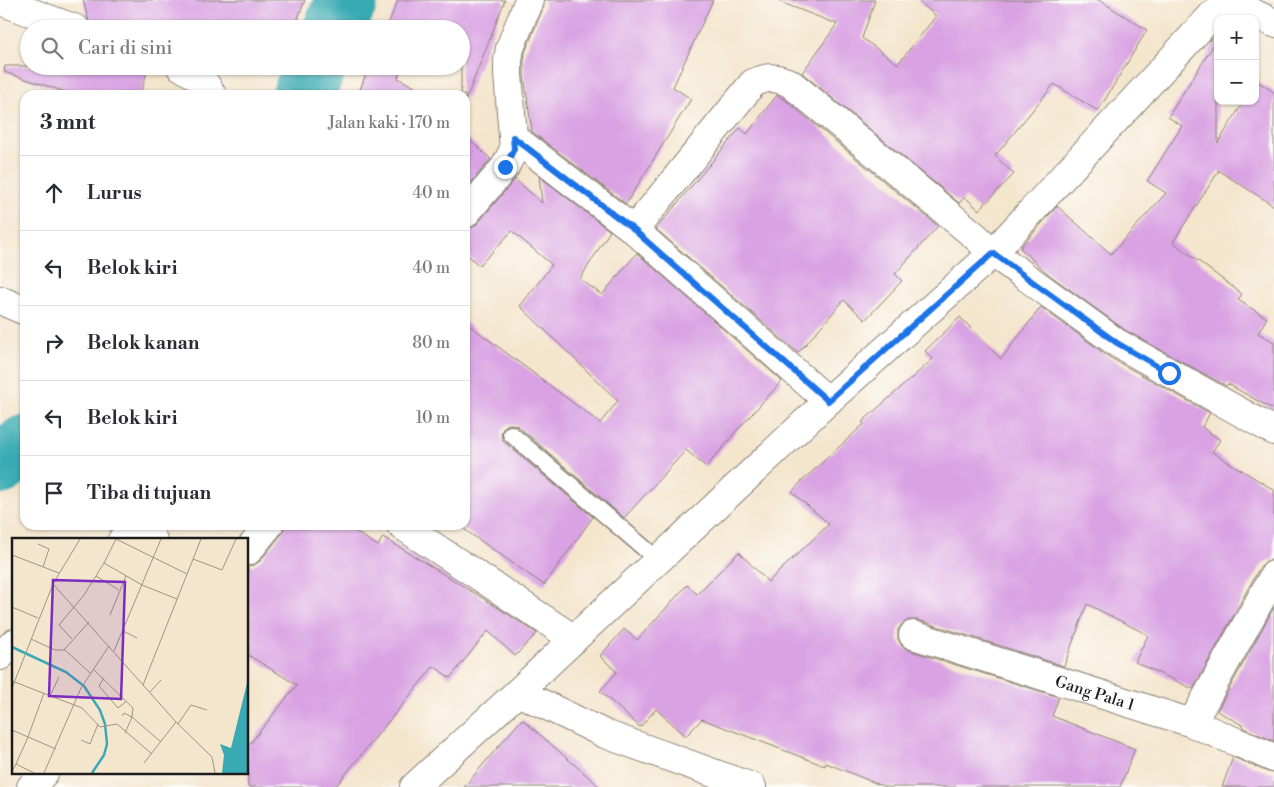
<!DOCTYPE html>
<html lang="id">
<head>
<meta charset="utf-8">
<style>
  :root { --surface:#fff; --page:#f2f2f3; --text:#2b2b33; --muted:#7c7c81; --line:#e1e1e2 }
  body { margin:0; font-family:"Libre Bodoni",serif; background:var(--page); color:var(--text) }
  .controls { position:absolute; right:15px; top:15px; display:grid; overflow:hidden; border-radius:10px; box-shadow:0 1px 4px #0004 }
  .controls button { width:45px; height:45px; display:grid; place-items:center; padding:0; border:0; border-bottom:1px solid var(--line); background:var(--surface); color:var(--text); font:25px sans-serif }
  .stop { position:absolute; width:15px; height:15px; margin:-11px; border:4px solid #1a73e8; border-radius:50%; background:#fff }
  .stop.end { background:#1a73e8; border-color:#fff; box-shadow:0 1px 5px #0008 }
  .list { margin:0; padding:0; list-style:none }
  h2 { display:flex; justify-content:space-between; align-items:center; height:65px; margin:0; padding:0 20px; font-size:21px }
  h2 small { font-size:16px; font-weight:400; color:var(--muted) }
  .list li { display:grid; grid-template-columns:32px 1fr auto; gap:15px; align-items:center; box-sizing:border-box; height:75px; padding:0 20px; border-top:1px solid var(--line) }
  .list b { display:block; font-size:19px; white-space:nowrap }
  .list em { font-size:16px; font-style:normal; color:var(--muted) }
  .icon { flex:none; width:28px; height:28px; fill:none; stroke:currentColor; stroke-width:2; stroke-linecap:round; stroke-linejoin:round }
  .map { position:relative; flex:none; width:1274px; height:787px; overflow:hidden }
  .search { position:absolute; background:var(--surface); box-shadow:0 1px 4px #0004; left:20px; top:20px; width:450px; height:55px; display:flex; align-items:center; gap:12px; box-sizing:border-box; padding:0 18px; border-radius:28px; color:var(--muted); font-size:19px }
  .panel { position:absolute; background:var(--surface); box-shadow:0 1px 4px #0004; left:20px; top:90px; width:450px; height:440px; border-radius:15px }
  .map>svg:first-child { display:block }
  .lines { fill:none; stroke-linecap:round; stroke-linejoin:round }
  .river { stroke:#39aab3; stroke-width:62 }
  .building { fill:#d9a2e3 }
  .service-casing { stroke:#888074; stroke-width:19 }
  .minor-casing { stroke:#888074; stroke-width:30 }
  .tertiary-casing { stroke:#888074; stroke-width:30 }
  .trunk-casing { stroke:#888074; stroke-width:30 }
  .service { stroke:#fff; stroke-width:16 }
  .minor { stroke:#fff; stroke-width:28 }
  .tertiary { stroke:#fff; stroke-width:28 }
  .trunk { stroke:#fff; stroke-width:28 }
  .route { stroke:#1a73e8; stroke-width:6 }
  .labels { text-anchor:middle; stroke-width:4.5; stroke-linejoin:round; paint-order:stroke }
  .street-label { font-size:16px; fill:#1c1c1c; stroke:#fdfcf7 }
  .inset-river { fill:none; stroke:#39aab3; stroke-width:2.5 }
  .inset-road { fill:none; stroke:#9e9586; stroke-width:1 }
  .view { fill:#7b2cbf; fill-opacity:0.15; stroke:#7b2cbf; stroke-width:2.5 }
  .inset-edge { fill:none; stroke:#1c1c1c; stroke-width:2.5 }
</style>
</head>
<body>
<div class="map">
<svg width="1274" height="787" viewBox="0 0 1274 787">
  <rect width="100%" height="100%" fill="#fdfcf7"/>
  <filter id="ink" filterUnits="userSpaceOnUse"><feTurbulence type="fractalNoise" baseFrequency=".02" numOctaves="2"/><feDisplacementMap in="SourceGraphic" scale="10" xChannelSelector="R" yChannelSelector="G"/><feConvolveMatrix kernelMatrix="1 2 1 2 8 2 1 2 1" color-interpolation-filters="sRGB"/></filter>
  <filter id="wash" filterUnits="userSpaceOnUse"><feTurbulence type="fractalNoise" baseFrequency=".0096" numOctaves="4" result="noise"/><feDisplacementMap in="SourceGraphic" scale="20" xChannelSelector="R" yChannelSelector="G"/><feGaussianBlur stdDeviation="1.12" result="paint"/><feColorMatrix in="noise" values="0 0 0 0 0 0 0 0 0 0 0 0 0 0 0 0 0 1.4 0 .05"/><feComposite in="paint" operator="in"/></filter>
  <g filter="url(#wash)">
    <rect width="100%" height="100%" fill="#f4e5cd"/>
    <g class="lines">
      <!-- river -->
      <g class="river">
        <path d="M334,29L347,0"/>
        <path d="M303,95L316,66"/>
        <path d="M0,464L25,446"/>
      </g>
    </g>
    <g id="blocks">
      <!-- building -->
      <g class="building">
        <path d="M83,0H305L294,29H91Z"/>
        <path d="M398,0H505L465,102V95H461V29H386Z"/>
        <path d="M544,0H713L673,87L691,99L626,204L532,132L524,76V61L525,52L544,6Z"/>
        <path d="M780,0H875L862,38L898,64L936,16L917,0H1099L1147,30L1098,111L1054,84L995,156L1014,174L979,210L965,197L959,203L802,73L837,24L780,2Z"/>
        <path d="M1218,38V143L1244,101H1255V83L1257,81L1274,92V206L1218,170V172L1173,242L1242,294L1238,300L1267,318L1258,333L1274,342V410L1228,384L1226,386L1125,330L1047,273L1020,248L1057,206L1111,254L1166,193L1147,181L1182,126L1168,117Z"/>
        <path d="M5,66H149L140,95H75L4,72Z"/>
        <path d="M369,66H402L398,78L429,95H358Z"/>
        <path d="M777,95L783,99V98L938,226L895,274L902,281L865,320L844,300L798,353L656,229L740,128L747,134Z"/>
        <path d="M465,136L491,159L465,190Z"/>
        <path d="M539,176L610,231L580,279L602,295L637,253L782,381L732,436H733L706,467L686,450L624,518L518,426L512,424H508L504,427L501,433L502,438L504,442L593,517L544,585L465,530V322L600,423L618,401L520,306L552,265L512,231L479,266L465,252V229L471,228L477,224L515,179L542,203Z"/>
        <path d="M1041,307L1109,357L1210,413L1202,427L1220,440L1212,452L1274,490V559L1266,561L1260,567L1193,689L1135,662L1148,635L1087,604L1064,666L918,620H909L902,624L898,630V639L902,646L908,650L1059,697L1052,716L1135,749L1120,787H885L826,763L825,766L702,719L686,736L656,709L640,727L600,691L617,672L600,656L624,629L637,640L687,585L697,594L739,552L768,582L829,524L792,492L802,481L864,424L862,422L933,359L925,351L960,317L1001,359Z"/>
        <path d="M284,525H345L378,546L383,537L484,599L537,633L515,656L488,631L450,678L434,666L335,787H248V746L297,685L248,655V566L254,565L260,561L281,535L284,528Z"/>
        <path d="M1274,607V741L1243,728L1244,726L1217,711Z"/>
        <path d="M522,719L600,787H464Z"/>
        <path d="M1233,757L1268,772L1274,773V787H1222Z"/>
      </g>
    </g>
  </g>
  <g filter="url(#ink)">
    <use href="#blocks" fill-opacity="0" stroke="#888074" stroke-width="1"/>
    <g class="lines">
      <!-- service casing -->
      <g class="service-casing">
        <path id="service" d="M511,434L658,560"/>
      </g>
      <!-- minor casing -->
      <g class="minor-casing">
        <g id="minor">
          <path d="M3,2L76,29"/>
          <path d="M180,66L203,80L212,95"/>
          <path d="M513,137L634,230L828,401"/>
          <path d="M465,214L505,167L514,149L508,74V60L510,48L529,0"/>
          <path d="M634,230L753,83C768,76 775,77 790,83L975,236L993,253L1117,343L1274,431"/>
          <path d="M0,300L25,311"/>
          <path d="M401,525L574,639"/>
          <path d="M122,540C133,529 142,530 153,540"/>
          <path d="M248,551L269,525"/>
          <path id="s1" d="M913,635L1192,723L1274,758"/>
          <path d="M0,656L14,643"/>
          <path d="M518,692L605,734L752,787"/>
          <path d="M1192,723L1274,575"/>
          <path d="M31,787L44,773"/>
        </g>
      </g>
      <!-- tertiary casing -->
      <g class="tertiary-casing">
        <path id="tertiary" d="M414,787L518,692L574,639L828,401L993,253L1226,0"/>
      </g>
      <!-- trunk casing -->
      <g class="trunk-casing">
        <path id="trunk" d="M1226,0L1274,23"/>
      </g>
      <!-- service -->
      <use href="#service" class="service"/>
      <!-- minor -->
      <use href="#minor" class="minor"/>
      <!-- tertiary -->
      <use href="#tertiary" class="tertiary"/>
      <!-- trunk -->
      <use href="#trunk" class="trunk"/>
    </g>
  </g>
  <g class="lines" filter="url(#ink)">
    <!-- route -->
    <path class="route" d="M505,167L514,149L513,137L634,230L828,401L993,253L1117,343L1169,373"/>
  </g>
  <g class="labels">
    <!-- street labels -->
    <g class="street-label">
      <text dy="6" stroke="none"><textPath href="#s1" startOffset="191">Gang Pala 1</textPath></text>
    </g>
  </g>
  <!-- overview -->
  <g transform="translate(12 538)">
    <rect width="236" height="236" fill="#f4e5cd"/>
    <path d="M236,141V235H210L212,217L208,206L219,210Z" fill="#39aab3"/>
    <path class="inset-river" d="M0,109L54,134L72,148L88,172L93,186L95,206L92,217L80,235"/>
    <path class="inset-road" d="M26,6L37,11L31,29M0,17L47,35M181,21L210,32L224,1M92,25L104,1L175,36M84,38L107,52M41,46L164,184L200,219L203,235M0,69L26,80M98,77L114,38M111,93L125,100M19,101L43,112H53L78,135M60,101L47,87L72,57L92,25L130,47L165,61M52,112L77,84M102,113L149,1M81,131L121,170L120,179L149,204M92,140L87,148L106,170L115,163M0,143L70,170L88,189L105,186L140,216M131,147L189,1M0,150L41,46L68,1M138,154L149,142M32,155L16,199L44,211M38,158L47,139M110,178L112,175L120,179L113,195M166,186L179,167L195,172M0,192L16,199L4,226M69,202L78,206L86,186M132,225L164,184M0,233L4,226L22,235M32,235L69,150L97,108"/>
    <path class="view" d="M41,42L113,44L109,161L37,158Z"/>
    <rect width="236" height="236" class="inset-edge"/>
  </g>
</svg>
<div class="controls">
<button>+</button>
<button>−</button>
</div>
<div class="stop" style="left:1169px;top:373px"></div>
<div class="stop end" style="left:505px;top:167px"></div>
<div class="search"><svg class="icon" aria-label="search" viewBox="0 0 24 24"><circle cx="10" cy="10" r="6"/><path d="M15 15l6 6"/></svg>Cari di sini</div>
<section class="panel">
<h2>3 mnt<small>Jalan kaki · 170 m</small></h2>
<ul class="list">
<li><svg class="icon" aria-label="ahead" viewBox="0 0 24 24"><path d="M12 20V5M6 11l6-6 6 6"/></svg><div><b>Lurus</b></div><em>40 m</em></li>
<li><svg class="icon" aria-label="left" viewBox="0 0 24 24"><path d="M17 20v-9H6M10 6l-5 5 5 5"/></svg><div><b>Belok kiri</b></div><em>40 m</em></li>
<li><svg class="icon" aria-label="right" viewBox="0 0 24 24"><path d="M7 20v-9h11M14 6l5 5-5 5"/></svg><div><b>Belok kanan</b></div><em>80 m</em></li>
<li><svg class="icon" aria-label="left" viewBox="0 0 24 24"><path d="M17 20v-9H6M10 6l-5 5 5 5"/></svg><div><b>Belok kiri</b></div><em>10 m</em></li>
<li><svg class="icon" aria-label="arrive" viewBox="0 0 24 24"><path d="M6 21V4h12l-3 4 3 4H6"/></svg><div><b>Tiba di tujuan</b></div></li>
</ul>
</section>
</div>
</body>
</html>
